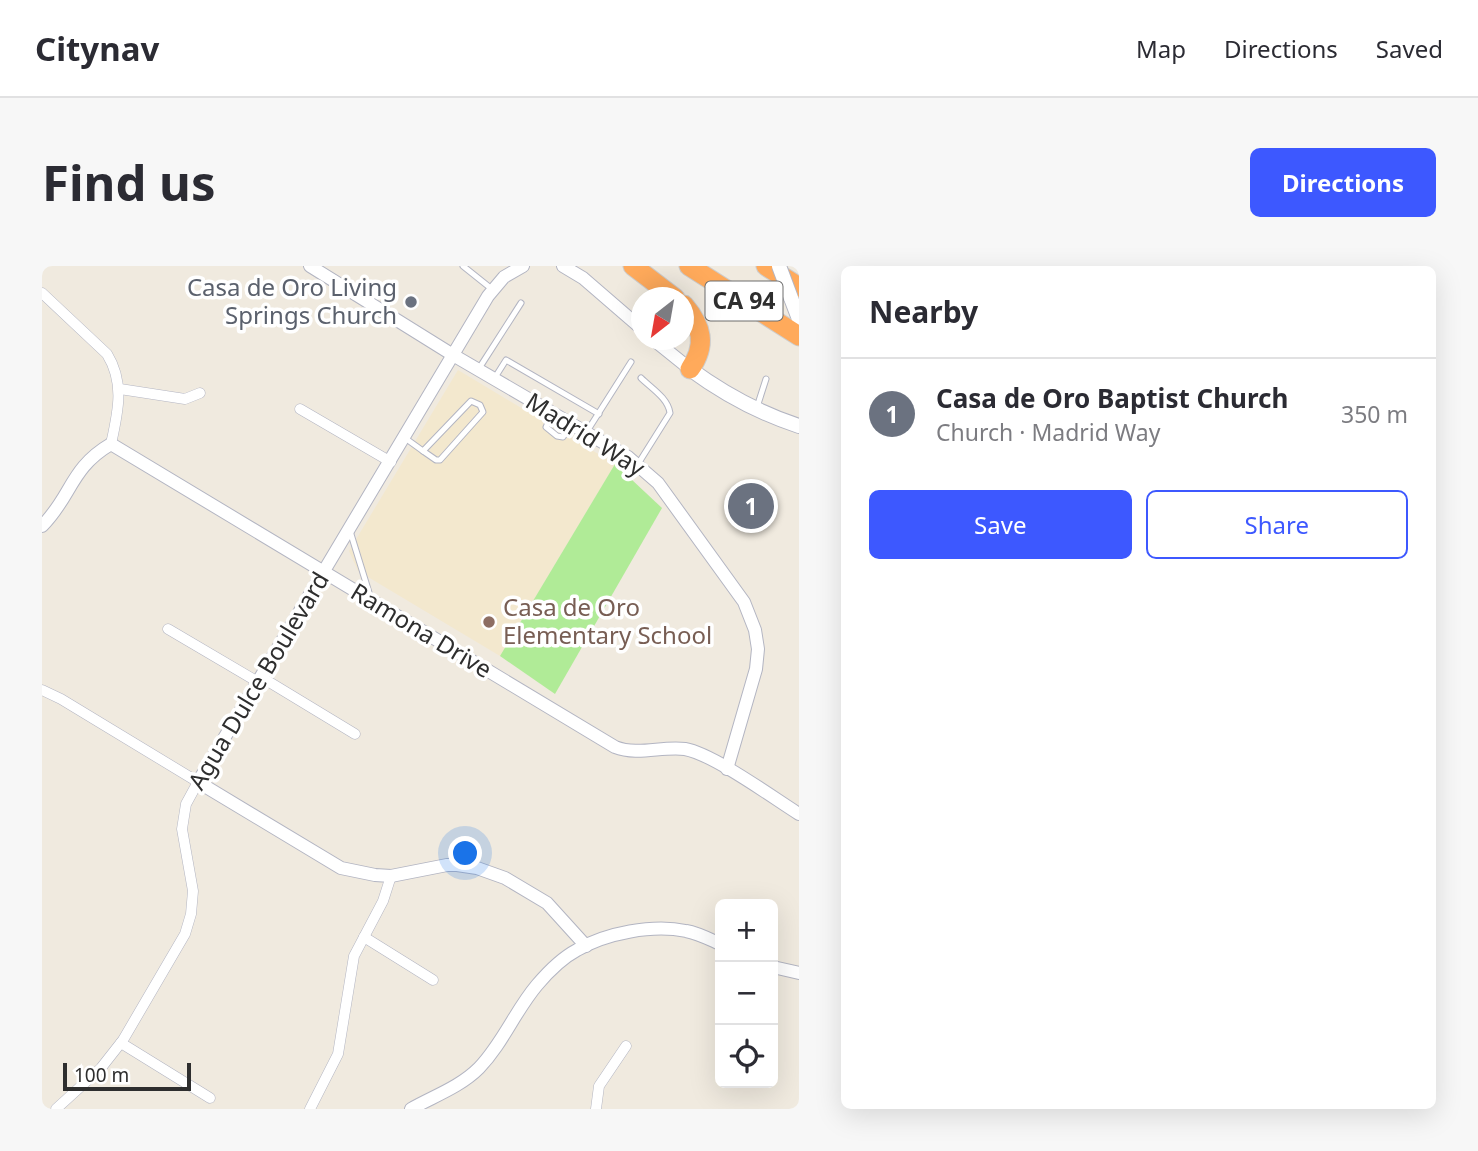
<!DOCTYPE html>
<html lang="en">
<head>
<meta charset="utf-8">
<style>
  :root { --surface:#fff; --page:#f7f7f7; --text:#2b2b33; --muted:#7c7c81; --line:#e1e1e2; --accent:#3d58ff }
  body { margin:0; font-family:"Noto Sans",sans-serif; background:var(--page); color:var(--text) }
  .controls { position:absolute; right:21px; bottom:21px; display:grid; overflow:hidden; border-radius:10px; box-shadow:0 7px 28px #0002 }
  .controls button { width:63px; height:63px; display:grid; place-items:center; padding:0; border:0; border-bottom:2px solid var(--line); background:var(--surface); color:var(--text); font:35px sans-serif }
  .compass { position:absolute; left:589px; top:21px; width:63px; height:63px; border-radius:50%; background:var(--surface); box-shadow:0 7px 28px #0002; rotate:211deg }
  .scale { position:absolute; left:21px; bottom:18px; width:128px; box-sizing:border-box; padding-left:7px; border:4px solid #2e2e2e; border-top:0; font-size:19px; line-height:24px; white-space:nowrap; color:#2e2e2e; -webkit-text-stroke:5px #fff; paint-order:stroke }
  .you { position:absolute; left:424px; top:588px; width:24px; height:24px; margin:-18px; border:5px solid #fff; border-radius:50%; background:#1a73e8; box-shadow:0 0 0 10px #1a73e833 }
  .badge { display:grid; place-items:center; width:46px; height:46px; border-radius:50%; background:var(--accent); color:#fff; font-size:23px; font-weight:700 }
  .pin { position:absolute; translate:-50% -50%; border:4px solid #fff; box-shadow:0 2px 7px #0006 }
  .list { margin:0; padding:0; list-style:none }
  h2 { display:flex; justify-content:space-between; align-items:center; height:91px; margin:0; padding:0 28px; font-size:30px }
  h2 small { font-size:23px; font-weight:400; color:var(--muted) }
  .list li { display:grid; grid-template-columns:46px 1fr auto; gap:21px; align-items:center; box-sizing:border-box; height:112px; padding:0 28px; border-top:2px solid var(--line) }
  .list b { display:block; font-size:26px; white-space:nowrap }
  .list p { margin:0; font-size:23px; white-space:nowrap; color:var(--muted) }
  .list em { font-size:23px; font-style:normal; color:var(--muted) }
  .actions { display:flex; gap:14px; padding:21px 28px }
  .actions a { flex:1; padding:16px 0; border:2px solid var(--accent); border-radius:10px; text-align:center; font-size:24px; color:var(--accent) }
  .actions .main { background:var(--accent); color:#fff }
  .icon { flex:none; width:38px; height:38px; fill:none; stroke:currentColor; stroke-width:2; stroke-linecap:round; stroke-linejoin:round }
  .map { position:relative; flex:none; width:757px; height:843px; overflow:hidden; border-radius:10px }
  header { display:flex; align-items:center; gap:42px; box-sizing:border-box; height:98px; padding:0 35px; background:var(--surface); border-bottom:2px solid var(--line) }
  header strong { font-size:33px }
  nav { display:flex; gap:38px; margin-inline-start:auto; font-size:24px }
  .intro { display:flex; align-items:center; justify-content:space-between; box-sizing:border-box; height:168px; padding:0 42px }
  h1 { margin:0; font-size:49px }
  .button { padding:18px 32px; border-radius:10px; background:var(--accent); color:#fff; font-size:24px; font-weight:700 }
  main { display:flex; gap:42px; padding:0 42px }
  aside { flex:1; background:var(--surface); border-radius:10px; box-shadow:0 7px 28px #0002 }
  .map>svg:first-child { display:block }
  .education { fill:#f3e8ce }
  .green { fill:#b0eb97 }
  .lines { fill:none; stroke-linecap:round; stroke-linejoin:round }
  .service-casing { stroke:#b3b5c2; stroke-width:7 }
  .minor-casing { stroke:#b3b5c2; stroke-width:11 }
  .tertiary-casing { stroke:#b3b5c2; stroke-width:14 }
  .secondary-casing { stroke:#b3b5c2; stroke-width:16 }
  .motorway-casing { stroke:#cdcdcd; stroke-width:21 }
  .service { stroke:#fff; stroke-width:5 }
  .minor { stroke:#fff; stroke-width:10 }
  .tertiary { stroke:#fff; stroke-width:12 }
  .secondary { stroke:#fff; stroke-width:14 }
  .motorway { stroke:#ffaa5b; stroke-width:19 }
  .secondary-bridge-casing { stroke:#b3b5c2; stroke-width:16; stroke-linecap:butt }
  .secondary-bridge { stroke:#fff; stroke-width:14 }
  .worship-dot { fill:#6b7280; stroke:#fff; stroke-width:2.5 }
  .education-dot { fill:#8d6e63; stroke:#fff; stroke-width:2.5 }
  .labels { text-anchor:middle; stroke-width:7; stroke-linejoin:round; paint-order:stroke }
  .shield { fill:#fff; stroke:#6d6d6d; stroke-width:2 }
  .shield-label { font-size:23px; font-weight:bold; fill:#2e2e2e }
  .worship-label { font-size:24px; fill:#5b616d; stroke:#fff; text-anchor:end }
  .street-label { font-size:24px; fill:#2e2e2e; stroke:#fff }
  .education-label { font-size:24px; fill:#785e54; stroke:#fff; text-anchor:start }
</style>
</head>
<body>
<header>
<strong>Citynav</strong>
<nav><a>Map</a><a>Directions</a><a>Saved</a></nav>
</header>
<div class="intro"><h1>Find us</h1><a class="button">Directions</a></div>
<main>
<div class="map">
<svg width="757" height="843" viewBox="0 0 757 843">
  <rect width="100%" height="100%" fill="#f0eadf"/>
  <!-- education -->
  <path class="education" d="M416,104L573,198L458,390L316,305L307,285Z"/>
  <!-- green -->
  <path class="green" d="M573,198L620,242L513,428L458,390Z"/>
  <g class="lines">
    <!-- service casing -->
    <g class="service-casing">
      <g id="service">
        <path d="M421,0L451,24"/>
        <path d="M436,104L479,37"/>
        <path d="M452,113L464,94L557,148"/>
        <path d="M429,135L438,139L441,146L398,194H394L381,185Z"/>
        <path d="M715,141L724,113"/>
        <path d="M511,147L504,161L515,170L521,171L529,158"/>
        <path d="M544,167L589,96"/>
        <path d="M363,172L381,185"/>
        <path d="M596,198L628,147C626,132 609,122 599,112"/>
        <path d="M308,265L329,333"/>
      </g>
    </g>
    <!-- minor casing -->
    <g class="minor-casing">
      <g id="minor">
        <path d="M0,27L65,88C83,117 76,146 69,178"/>
        <path d="M78,123L143,133L158,127"/>
        <path d="M258,143L349,196"/>
        <path d="M126,363L216,416"/>
        <path d="M219,411L313,468"/>
        <path d="M0,424L19,433L156,516L144,538L140,563L151,625L149,648L143,668L81,774L59,802L14,843"/>
        <path d="M322,671L391,714"/>
        <path d="M79,777L168,832"/>
        <path d="M268,843L296,788L312,690L341,635L349,610"/>
        <path d="M554,843L557,820L584,780"/>
      </g>
    </g>
    <!-- tertiary casing -->
    <g class="tertiary-casing">
      <g id="tertiary">
        <path d="M268,0L411,89L586,191L616,217L702,336L713,364L716,383L714,403L685,503"/>
        <path d="M481,0L462,11L446,30L156,516L299,602L333,609L349,610L405,599H415L435,602L463,612L505,637L544,680"/>
        <path d="M521,0L541,12L600,63"/>
        <path d="M612,74L648,103"/>
        <path d="M0,260C30,230 28,202 69,178L573,481C596,490 619,480 643,483C671,488 730,531 757,548"/>
        <path d="M731,701L757,707"/>
        <path d="M369,843C392,830 418,821 437,802C461,777 473,745 495,719C506,706 520,692 535,684C564,667 611,658 644,665C656,667 667,673 678,678"/>
      </g>
    </g>
    <!-- secondary casing -->
    <g class="secondary-casing">
      <g id="secondary">
        <path d="M749,32L757,53"/>
        <path d="M648,103C682,128 717,147 757,160"/>
      </g>
    </g>
    <!-- motorway casing -->
    <g class="motorway-casing">
      <g id="motorway">
        <path d="M591,0L633,32"/>
        <path d="M647,0L757,70"/>
        <path d="M724,0L757,21"/>
        <path d="M642,39C660,60 665,79 648,103"/>
      </g>
    </g>
    <!-- service -->
    <use href="#service" class="service"/>
    <!-- minor -->
    <use href="#minor" class="minor"/>
    <!-- tertiary -->
    <use href="#tertiary" class="tertiary"/>
    <!-- secondary -->
    <use href="#secondary" class="secondary"/>
    <!-- motorway -->
    <use href="#motorway" class="motorway"/>
    <!-- secondary-bridge casing -->
    <g class="secondary-bridge-casing">
      <path id="secondary-bridge" d="M737,0L749,32"/>
    </g>
    <!-- secondary-bridge -->
    <use href="#secondary-bridge" class="secondary-bridge"/>
  </g>
  <!-- markers -->
  <circle class="worship-dot" cx="369" cy="36" r="7"/>
  <circle class="education-dot" cx="447" cy="356" r="7"/>
  <g class="labels">
    <!-- shield labels -->
    <rect class="shield" x="663.5" y="15.5" width="77" height="39" rx="5"/>
    <g class="shield-label">
      <text x="702" y="43">CA 94</text>
    </g>
    <!-- worship labels -->
    <g class="worship-label">
      <text x="355" y="30">Casa de Oro Living<tspan x="355" dy="28">Springs Church</tspan></text>
    </g>
    <!-- street labels -->
    <g class="street-label">
      <text transform="translate(543 169) rotate(32)" y="8">Madrid Way</text>
      <text transform="translate(379 365) rotate(31)" y="8">Ramona Drive</text>
      <text transform="translate(217 415) rotate(-59)" y="8">Agua Dulce Boulevard</text>
    </g>
    <!-- education labels -->
    <g class="education-label">
      <text x="461" y="350">Casa de Oro<tspan x="461" dy="28">Elementary School</tspan></text>
    </g>
  </g>
</svg>
<div class="controls">
<button>+</button>
<button>−</button>
<button><svg class="icon" aria-label="locate" viewBox="0 0 24 24"><circle cx="12" cy="12" r="6"/><path d="M12 2v4M12 18v4M2 12h4M18 12h4"/></svg></button>
</div>
<svg class="compass" viewBox="-18 -18 36 36"><path d="M0-13l5 13h-10z" fill="#e53935"/><path d="M0 13l5-13h-10z" fill="#7c7c81"/></svg>
<div class="scale">100 m</div>
<div class="you"></div>
<div class="pin badge" style="left:709px;top:240px;background:#6b7280">1</div>
</div>
<aside>
<h2>Nearby<small></small></h2>
<ul class="list">
<li><span class="badge" style="background:#6b7280">1</span><div><b>Casa de Oro Baptist Church</b><p>Church · Madrid Way</p></div><em>350 m</em></li>
</ul>
<div class="actions"><a class="main">Save</a><a>Share</a></div>
</aside>
</main>
</body>
</html>
